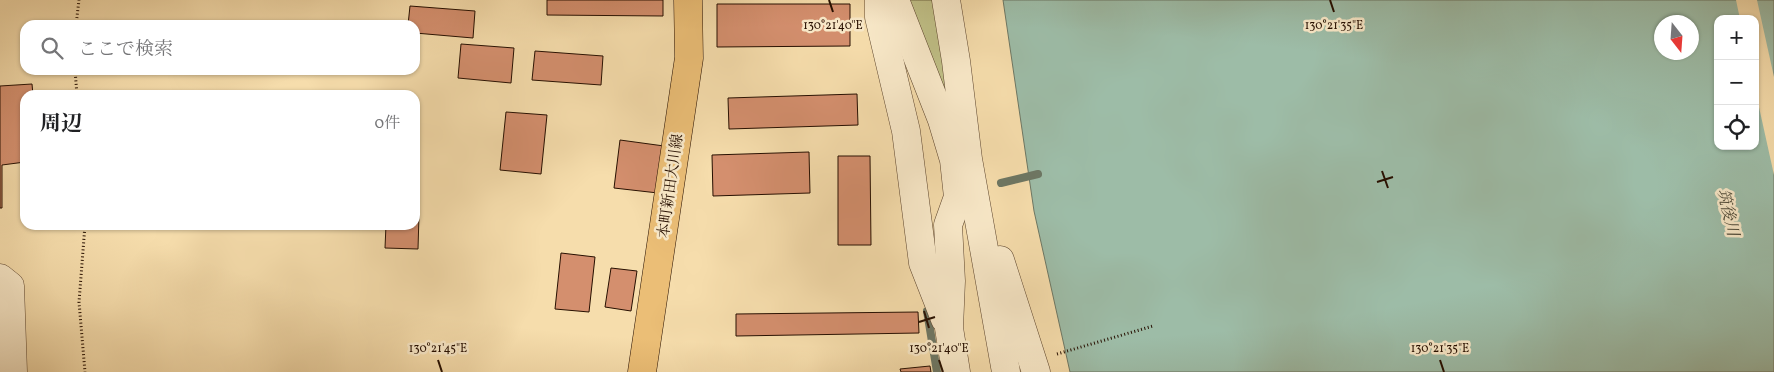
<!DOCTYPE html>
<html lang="ja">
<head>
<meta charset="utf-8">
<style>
  :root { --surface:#fff; --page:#f6f6f6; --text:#202124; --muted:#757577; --line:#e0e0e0 }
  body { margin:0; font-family:Vollkorn,"Noto Serif JP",serif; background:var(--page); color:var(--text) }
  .controls { position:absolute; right:15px; top:15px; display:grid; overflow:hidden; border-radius:10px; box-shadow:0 1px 4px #0004 }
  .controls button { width:45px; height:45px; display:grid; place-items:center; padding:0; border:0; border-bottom:1px solid var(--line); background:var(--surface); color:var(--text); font:25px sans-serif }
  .compass { position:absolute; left:1654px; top:15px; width:45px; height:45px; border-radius:50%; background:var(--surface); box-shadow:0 1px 4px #0004; rotate:163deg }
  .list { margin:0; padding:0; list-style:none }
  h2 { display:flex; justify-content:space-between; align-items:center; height:65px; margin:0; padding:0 20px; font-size:21px }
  h2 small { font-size:16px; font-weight:400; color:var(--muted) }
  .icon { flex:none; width:28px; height:28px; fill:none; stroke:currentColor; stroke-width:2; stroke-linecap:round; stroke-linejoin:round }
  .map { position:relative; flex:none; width:1774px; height:372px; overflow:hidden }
  .search { position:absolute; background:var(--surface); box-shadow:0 1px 4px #0004; left:20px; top:20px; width:400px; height:55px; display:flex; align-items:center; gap:12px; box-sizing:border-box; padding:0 18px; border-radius:15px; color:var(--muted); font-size:19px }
  .panel { position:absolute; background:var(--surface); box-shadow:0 1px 4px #0004; left:20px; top:90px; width:400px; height:140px; border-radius:15px }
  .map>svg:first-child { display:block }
  .green { fill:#c0c087; stroke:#736844 }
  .water { fill:#9dbca7; stroke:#6d7764; fill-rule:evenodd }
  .pier { fill:#f6ddac }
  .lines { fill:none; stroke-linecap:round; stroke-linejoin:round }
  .stream { stroke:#6d7764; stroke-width:8 }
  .building { fill:#d48f6e; stroke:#260f00 }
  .minor-casing { stroke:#5a422b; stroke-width:29 }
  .major-casing { stroke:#260f00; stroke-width:29 }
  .path { stroke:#260f00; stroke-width:3; stroke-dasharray:1 2.5; stroke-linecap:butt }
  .minor { stroke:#f9e9c9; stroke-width:28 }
  .major { stroke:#ebbe76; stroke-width:28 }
  .ticks { fill:none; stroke:#260f00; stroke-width:2 }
  .labels { text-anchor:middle; stroke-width:5; stroke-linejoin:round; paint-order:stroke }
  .street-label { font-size:15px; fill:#260f00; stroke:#f9e9c9 }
  .water-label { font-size:16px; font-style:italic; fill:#504c3a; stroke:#f9e9c9 }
  .ticks-label { font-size:12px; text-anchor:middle; fill:#260f00; stroke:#f9e9c9; stroke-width:5; stroke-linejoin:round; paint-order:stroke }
</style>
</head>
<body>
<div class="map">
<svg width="1774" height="372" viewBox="0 0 1774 372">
  <rect width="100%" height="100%" fill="#f6ddac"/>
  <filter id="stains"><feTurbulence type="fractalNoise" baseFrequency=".004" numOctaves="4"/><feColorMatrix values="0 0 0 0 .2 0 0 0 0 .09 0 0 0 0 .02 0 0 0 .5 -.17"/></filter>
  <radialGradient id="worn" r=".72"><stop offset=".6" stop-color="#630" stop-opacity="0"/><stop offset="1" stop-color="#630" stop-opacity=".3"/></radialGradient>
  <!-- green -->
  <path class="green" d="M908,0H935L954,125Z"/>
  <!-- water -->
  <path class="water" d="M1003,0H1774V372H1070L1034,211ZM1718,19H1755V146H1718ZM1662,22H1692V52H1662Z"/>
  <!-- pier -->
  <path class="pier" d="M1736,0H1757L1774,77V175L1755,89V19H1740Z"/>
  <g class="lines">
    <!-- stream -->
    <g class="stream">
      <path d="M1001,183L1038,174"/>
      <path d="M927,311L937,372"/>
    </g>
  </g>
  <!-- building -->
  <g class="building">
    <path d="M547,0H663V16L547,15Z"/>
    <path d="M717,4H850V46L717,47Z"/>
    <path d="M410,6L475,11L473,38L415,33V25H408Z"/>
    <path d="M461,44L514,48L511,83L458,78Z"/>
    <path d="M535,51L603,56L601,85L532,80Z"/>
    <path d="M32,84L33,95H25V162L2,165V208H0V86Z"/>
    <path d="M857,94L858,125L729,129L728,98Z"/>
    <path d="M506,112L547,115L541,174L500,170Z"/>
    <path d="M620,140L664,146L658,193L614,188Z"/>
    <path d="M809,152L810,193L713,196L712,155Z"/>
    <path d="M838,156H870L871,245H838Z"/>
    <path d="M415,215H419L418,249L385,248L386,225H415Z"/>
    <path d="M561,253L595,257L589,312L555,309Z"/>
    <path d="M611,268L637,271L631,311L605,307Z"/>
    <path d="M918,312L919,333L736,336V314Z"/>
    <path d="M930,366L931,372H901L900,369Z"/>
  </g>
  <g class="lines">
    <!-- minor casing -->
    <g class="minor-casing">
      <g id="minor">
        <path d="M879,0V17L906,131L923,263L945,319"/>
        <path d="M895,0L942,120L954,160L958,197L948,225L951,281L949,328L956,372"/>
        <path d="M946,0L956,61L968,159L1006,372"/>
        <path d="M1000,260L1036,372"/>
        <path d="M0,278L10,286L13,372"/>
      </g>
    </g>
    <!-- major casing -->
    <g class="major-casing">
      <path id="major" d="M642,372L689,58L688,0"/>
    </g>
    <!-- path -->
    <g class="path">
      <path d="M76,25L79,0"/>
      <path d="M75,70L77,95"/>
      <path d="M85,225L79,302L85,372"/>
      <path d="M1057,354L1153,326"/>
    </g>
    <!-- minor -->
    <use href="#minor" class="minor"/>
    <!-- major -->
    <use href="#major" class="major"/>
  </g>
  <!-- ticks -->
  <path class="ticks" d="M829,0L833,12M1330,0L1334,12M1382,171L1388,188M1377,182L1393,177M924,311L929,328M919,322L935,317M438,360L442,372M939,360L943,372M1440,360L1444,372"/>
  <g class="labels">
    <!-- street labels -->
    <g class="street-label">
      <text transform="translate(670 186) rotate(-82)" y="5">本町新田大川線</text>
    </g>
    <!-- water labels -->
    <g class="water-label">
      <text transform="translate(1729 212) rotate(77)" y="6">筑後川</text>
    </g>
  </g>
  <g class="ticks-label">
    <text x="833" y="29">130°21'40"E</text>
    <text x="1334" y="29">130°21'35"E</text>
    <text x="438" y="352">130°21'45"E</text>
    <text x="939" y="352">130°21'40"E</text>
    <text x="1440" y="352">130°21'35"E</text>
  </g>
  <rect width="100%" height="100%" filter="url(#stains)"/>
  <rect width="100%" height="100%" fill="url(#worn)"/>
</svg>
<div class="controls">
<button>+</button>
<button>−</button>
<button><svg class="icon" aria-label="locate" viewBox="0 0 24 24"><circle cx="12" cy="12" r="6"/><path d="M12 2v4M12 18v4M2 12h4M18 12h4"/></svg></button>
</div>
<svg class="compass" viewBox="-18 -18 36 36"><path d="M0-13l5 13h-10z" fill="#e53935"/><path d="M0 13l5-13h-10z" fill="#757577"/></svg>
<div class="search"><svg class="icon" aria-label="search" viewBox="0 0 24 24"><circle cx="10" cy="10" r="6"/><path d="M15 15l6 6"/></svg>ここで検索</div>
<section class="panel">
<h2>周辺<small>0件</small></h2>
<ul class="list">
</ul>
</section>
</div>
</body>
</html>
